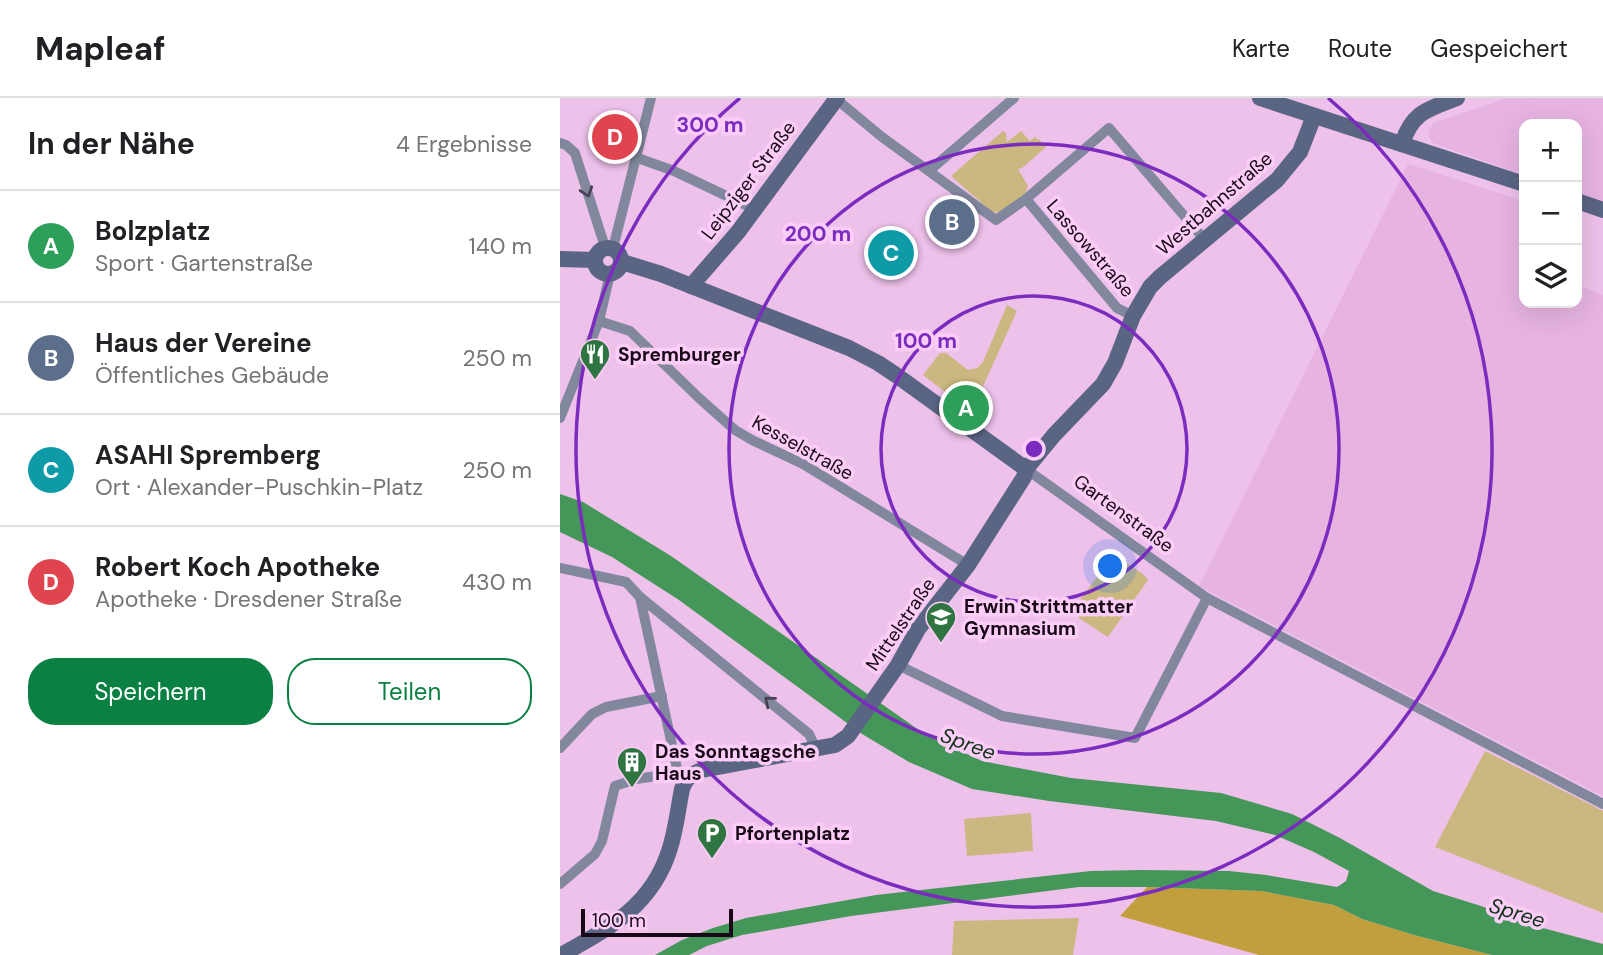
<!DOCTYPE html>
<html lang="de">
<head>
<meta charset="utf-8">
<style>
  :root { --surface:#fff; --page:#f6f6f6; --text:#202124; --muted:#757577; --line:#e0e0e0; --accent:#0b8043 }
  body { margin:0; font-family:"DM Sans",sans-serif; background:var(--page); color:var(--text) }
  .controls { position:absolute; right:21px; top:21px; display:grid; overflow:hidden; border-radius:14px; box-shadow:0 7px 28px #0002 }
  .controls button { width:63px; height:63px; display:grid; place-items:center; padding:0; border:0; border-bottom:2px solid var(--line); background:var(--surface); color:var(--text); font:35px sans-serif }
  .scale { position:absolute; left:21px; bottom:18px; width:152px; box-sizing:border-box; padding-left:7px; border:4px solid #190918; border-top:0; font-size:19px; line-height:24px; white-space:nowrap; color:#190918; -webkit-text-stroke:5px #fccef7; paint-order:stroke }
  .you { position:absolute; left:551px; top:469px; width:24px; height:24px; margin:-18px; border:5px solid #fff; border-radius:50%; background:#1a73e8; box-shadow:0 0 0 10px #1a73e833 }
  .badge { display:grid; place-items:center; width:46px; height:46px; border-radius:50%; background:var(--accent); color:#fff; font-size:23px; font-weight:700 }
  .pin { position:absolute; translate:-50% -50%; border:4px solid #fff; box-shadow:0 2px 7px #0006 }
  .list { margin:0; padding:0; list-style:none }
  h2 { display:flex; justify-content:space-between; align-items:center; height:91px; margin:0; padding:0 28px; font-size:30px }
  h2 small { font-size:23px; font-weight:400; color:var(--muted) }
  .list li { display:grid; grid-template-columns:46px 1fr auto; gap:21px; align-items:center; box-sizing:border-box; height:112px; padding:0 28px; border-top:2px solid var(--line) }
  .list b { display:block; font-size:26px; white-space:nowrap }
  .list p { margin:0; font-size:23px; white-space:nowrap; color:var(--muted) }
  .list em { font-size:23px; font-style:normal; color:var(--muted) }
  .actions { display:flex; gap:14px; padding:21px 28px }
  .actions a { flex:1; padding:16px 0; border:2px solid var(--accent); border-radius:28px; text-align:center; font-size:24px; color:var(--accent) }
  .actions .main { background:var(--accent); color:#fff }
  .icon { flex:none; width:38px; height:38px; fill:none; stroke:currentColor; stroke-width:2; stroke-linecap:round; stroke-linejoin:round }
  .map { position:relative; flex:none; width:1043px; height:857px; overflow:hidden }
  header { display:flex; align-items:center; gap:42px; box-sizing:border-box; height:98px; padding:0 35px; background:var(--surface); border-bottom:2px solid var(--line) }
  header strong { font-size:33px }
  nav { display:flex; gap:38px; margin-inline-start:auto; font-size:24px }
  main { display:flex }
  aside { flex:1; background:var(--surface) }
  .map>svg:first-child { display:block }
  .built { fill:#e7b3e1 }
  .green { fill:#cbb780 }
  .forest { fill:#c19f3c }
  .water { fill:#449659 }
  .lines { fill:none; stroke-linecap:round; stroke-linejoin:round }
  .street { stroke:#81889e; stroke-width:10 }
  .secondary { stroke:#5a6584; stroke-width:16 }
  .oneway { stroke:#484254 }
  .ring { fill:none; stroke:#7b2cbf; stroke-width:3.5 }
  .labels { text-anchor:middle; stroke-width:7; stroke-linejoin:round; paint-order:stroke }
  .street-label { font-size:19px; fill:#190918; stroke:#fccef7 }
  .poi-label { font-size:19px; font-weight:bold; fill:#190918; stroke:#fccef7; text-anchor:start }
  .water-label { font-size:21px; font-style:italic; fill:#103219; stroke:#fccef7 }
  .centre { fill:#7b2cbf; stroke:#fccef7; stroke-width:3.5 }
  .ring-label { font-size:21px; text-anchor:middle; font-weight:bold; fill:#7b2cbf; stroke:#fccef7; stroke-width:7; stroke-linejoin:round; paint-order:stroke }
</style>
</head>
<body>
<header>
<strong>Mapleaf</strong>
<nav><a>Karte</a><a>Route</a><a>Gespeichert</a></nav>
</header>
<main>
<aside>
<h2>In der Nähe<small>4 Ergebnisse</small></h2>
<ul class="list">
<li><span class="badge" style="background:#2e9e5b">A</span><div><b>Bolzplatz</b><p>Sport · Gartenstraße</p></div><em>140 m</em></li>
<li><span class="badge" style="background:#5c6f8a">B</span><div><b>Haus der Vereine</b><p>Öffentliches Gebäude</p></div><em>250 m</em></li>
<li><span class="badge" style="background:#0f9aa8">C</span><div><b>ASAHI Spremberg</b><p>Ort · Alexander-Puschkin-Platz</p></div><em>250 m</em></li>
<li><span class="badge" style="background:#e0444e">D</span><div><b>Robert Koch Apotheke</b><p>Apotheke · Dresdener Straße</p></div><em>430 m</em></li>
</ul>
<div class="actions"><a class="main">Speichern</a><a>Teilen</a></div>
</aside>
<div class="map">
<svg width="1043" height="857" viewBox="0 0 1043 857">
  <rect width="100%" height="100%" fill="#eec1ea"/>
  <!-- built -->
  <g class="built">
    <path d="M948,0H1043V105L1017,96V26H964V77L873,45L869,40V34L873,25Z"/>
    <path d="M848,66L964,103V205H1017V186L1043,197V698L639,488Z"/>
  </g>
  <!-- green -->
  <g class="green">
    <path d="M443,33L446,35L447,44L461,33L470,43L475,39L478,42L479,41L486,49L462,70L458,71L468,88L463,101L444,115L432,114L391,78Z"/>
    <path d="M447,207L457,213L424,286L406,310L363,277L380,255H386L408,272L417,270L423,264Z"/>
    <path d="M554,456L584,477L588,482L548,539L519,520L513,511Z"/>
    <path d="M925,653L1043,713V815L875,749Z"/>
    <path d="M471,715L473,753L407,758L404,721Z"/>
    <path d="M519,820L513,857H392L394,823Z"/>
  </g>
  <!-- forest -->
  <path class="forest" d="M587,789L701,793L774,807L802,821L854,837L932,857H699L560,818Z"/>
  <!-- water -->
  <path class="water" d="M0,396L23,404L111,458L366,637L422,663L511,680L661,695L732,716L780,740L873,793L921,808L964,825L1043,846V857H932L854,837L802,821L774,807L701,793L587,789H519L291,818L182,837L147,848L129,857H95L122,842L153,830L186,820L316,797L531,773L582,772L669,773L706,777L777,789L786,783L789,773L754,754L715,737L656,723L489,703L412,691L349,664L302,636L119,502L52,459L0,434Z"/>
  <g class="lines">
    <!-- street -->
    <g class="street">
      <path d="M276,1L322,39L436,122L466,101L549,30L644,141"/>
      <path d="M0,45L6,47L15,55L45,149"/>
      <path d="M75,59L114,73L194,111"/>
      <path d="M369,73L454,0"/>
      <path d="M466,101L557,210L573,218"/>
      <path d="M53,150L91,0"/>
      <path d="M39,223L70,233L139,300L175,332L192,342L243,366L408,467"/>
      <path d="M0,320L39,223L50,176"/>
      <path d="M466,371L647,500L1043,706"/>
      <path d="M0,470L66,484L80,499L249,636L256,651"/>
      <path d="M80,499L118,675L125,683"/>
      <path d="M338,567L442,618L575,640L647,500"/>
      <path d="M0,650L32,616L46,609L102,598"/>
      <path d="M0,786L35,756L42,743L55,688L76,681L118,675"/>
    </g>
    <!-- secondary -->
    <g class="secondary">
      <path d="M700,0L964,86"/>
      <path d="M842,46C852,14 868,11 897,0"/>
      <path d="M1017,103L1043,112"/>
      <circle cx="48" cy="163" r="13"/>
      <path d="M0,161L35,162"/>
      <path d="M62,164L101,176L289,250L318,265L336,277L466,371"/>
      <path d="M131,188L178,134L277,0"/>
      <path d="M1,857C50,830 93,807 110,750C116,731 118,711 122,691C126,680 131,676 142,672L275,647L288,638L338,567L358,531L408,467L464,379L466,371L494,337L543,286L555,265L573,218L590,189L600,179L717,82L740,54L754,18"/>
    </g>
  </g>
  <!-- one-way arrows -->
  <defs><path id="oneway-chevron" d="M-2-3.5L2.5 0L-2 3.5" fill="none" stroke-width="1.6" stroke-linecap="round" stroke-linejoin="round" transform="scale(1.75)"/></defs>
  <g class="oneway">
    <use href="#oneway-chevron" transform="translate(27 94) rotate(72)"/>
    <use href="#oneway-chevron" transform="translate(209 603) rotate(-141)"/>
  </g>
  <!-- distance rings -->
  <g class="ring">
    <circle cx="474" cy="351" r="153"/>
    <circle cx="474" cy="351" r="305"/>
    <path d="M768 0A458 458 0 1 1 180 0"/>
  </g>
  <!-- icons -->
  <defs>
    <g id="restaurant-pin" transform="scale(1.575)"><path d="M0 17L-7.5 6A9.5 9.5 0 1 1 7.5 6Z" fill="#2e7541" stroke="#fccef7"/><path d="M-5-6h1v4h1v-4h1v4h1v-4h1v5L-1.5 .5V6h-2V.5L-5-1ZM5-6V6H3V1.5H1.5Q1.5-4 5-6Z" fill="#fff"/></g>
    <g id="school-pin" transform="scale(1.575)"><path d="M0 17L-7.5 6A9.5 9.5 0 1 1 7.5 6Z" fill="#2e7541" stroke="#fccef7"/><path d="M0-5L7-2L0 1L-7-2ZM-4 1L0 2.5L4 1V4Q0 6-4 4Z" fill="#fff"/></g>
    <g id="building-pin" transform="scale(1.575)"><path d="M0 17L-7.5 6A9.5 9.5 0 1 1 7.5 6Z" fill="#2e7541" stroke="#fccef7"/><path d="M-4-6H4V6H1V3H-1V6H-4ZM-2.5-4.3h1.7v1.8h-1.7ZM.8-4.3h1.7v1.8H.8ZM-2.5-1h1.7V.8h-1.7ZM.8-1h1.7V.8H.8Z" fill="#fff"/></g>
    <g id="parking-pin" transform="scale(1.575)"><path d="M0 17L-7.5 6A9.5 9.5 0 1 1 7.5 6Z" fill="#2e7541" stroke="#fccef7"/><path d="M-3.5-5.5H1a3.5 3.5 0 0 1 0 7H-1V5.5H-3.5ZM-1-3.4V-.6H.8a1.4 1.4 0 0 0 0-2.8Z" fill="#fff"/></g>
  </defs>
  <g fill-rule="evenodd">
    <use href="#restaurant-pin" x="35" y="256"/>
    <use href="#school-pin" x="381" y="519"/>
    <use href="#building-pin" x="72" y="664"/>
    <use href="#parking-pin" x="152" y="735"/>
  </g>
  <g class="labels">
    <!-- street labels -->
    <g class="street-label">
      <text transform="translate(188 82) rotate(-53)" y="7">Leipziger Straße</text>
      <text transform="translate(654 105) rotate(-41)" y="7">Westbahnstraße</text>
      <text transform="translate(531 150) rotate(49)" y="7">Lassowstraße</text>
      <text transform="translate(243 349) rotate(29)" y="7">Kesselstraße</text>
      <text transform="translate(564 415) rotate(36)" y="7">Gartenstraße</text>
      <text transform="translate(340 526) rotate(-56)" y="7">Mittelstraße</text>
    </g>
    <!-- poi labels -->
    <g class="poi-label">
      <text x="58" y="263">Spremburger</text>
      <text x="404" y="515">Erwin Strittmatter<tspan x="404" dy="22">Gymnasium</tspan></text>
      <text x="95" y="660">Das Sonntagsche<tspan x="95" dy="22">Haus</tspan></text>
      <text x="175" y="742">Pfortenplatz</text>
    </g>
    <!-- water labels -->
    <g class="water-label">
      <text transform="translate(408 646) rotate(20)" y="7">Spree</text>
      <text transform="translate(957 815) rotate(17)" y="7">Spree</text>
    </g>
  </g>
  <circle cx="474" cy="351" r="10" class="centre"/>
  <g class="ring-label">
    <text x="150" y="34">300 m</text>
    <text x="258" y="143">200 m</text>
    <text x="366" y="250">100 m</text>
  </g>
</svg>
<div class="controls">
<button>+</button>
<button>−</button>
<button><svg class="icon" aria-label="layers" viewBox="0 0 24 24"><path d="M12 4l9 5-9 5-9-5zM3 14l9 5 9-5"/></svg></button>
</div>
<div class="scale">100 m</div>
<div class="you"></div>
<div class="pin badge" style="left:406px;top:310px;background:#2e9e5b">A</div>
<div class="pin badge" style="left:392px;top:124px;background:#5c6f8a">B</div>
<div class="pin badge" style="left:331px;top:155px;background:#0f9aa8">C</div>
<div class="pin badge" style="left:55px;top:39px;background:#e0444e">D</div>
</div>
</main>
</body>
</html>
